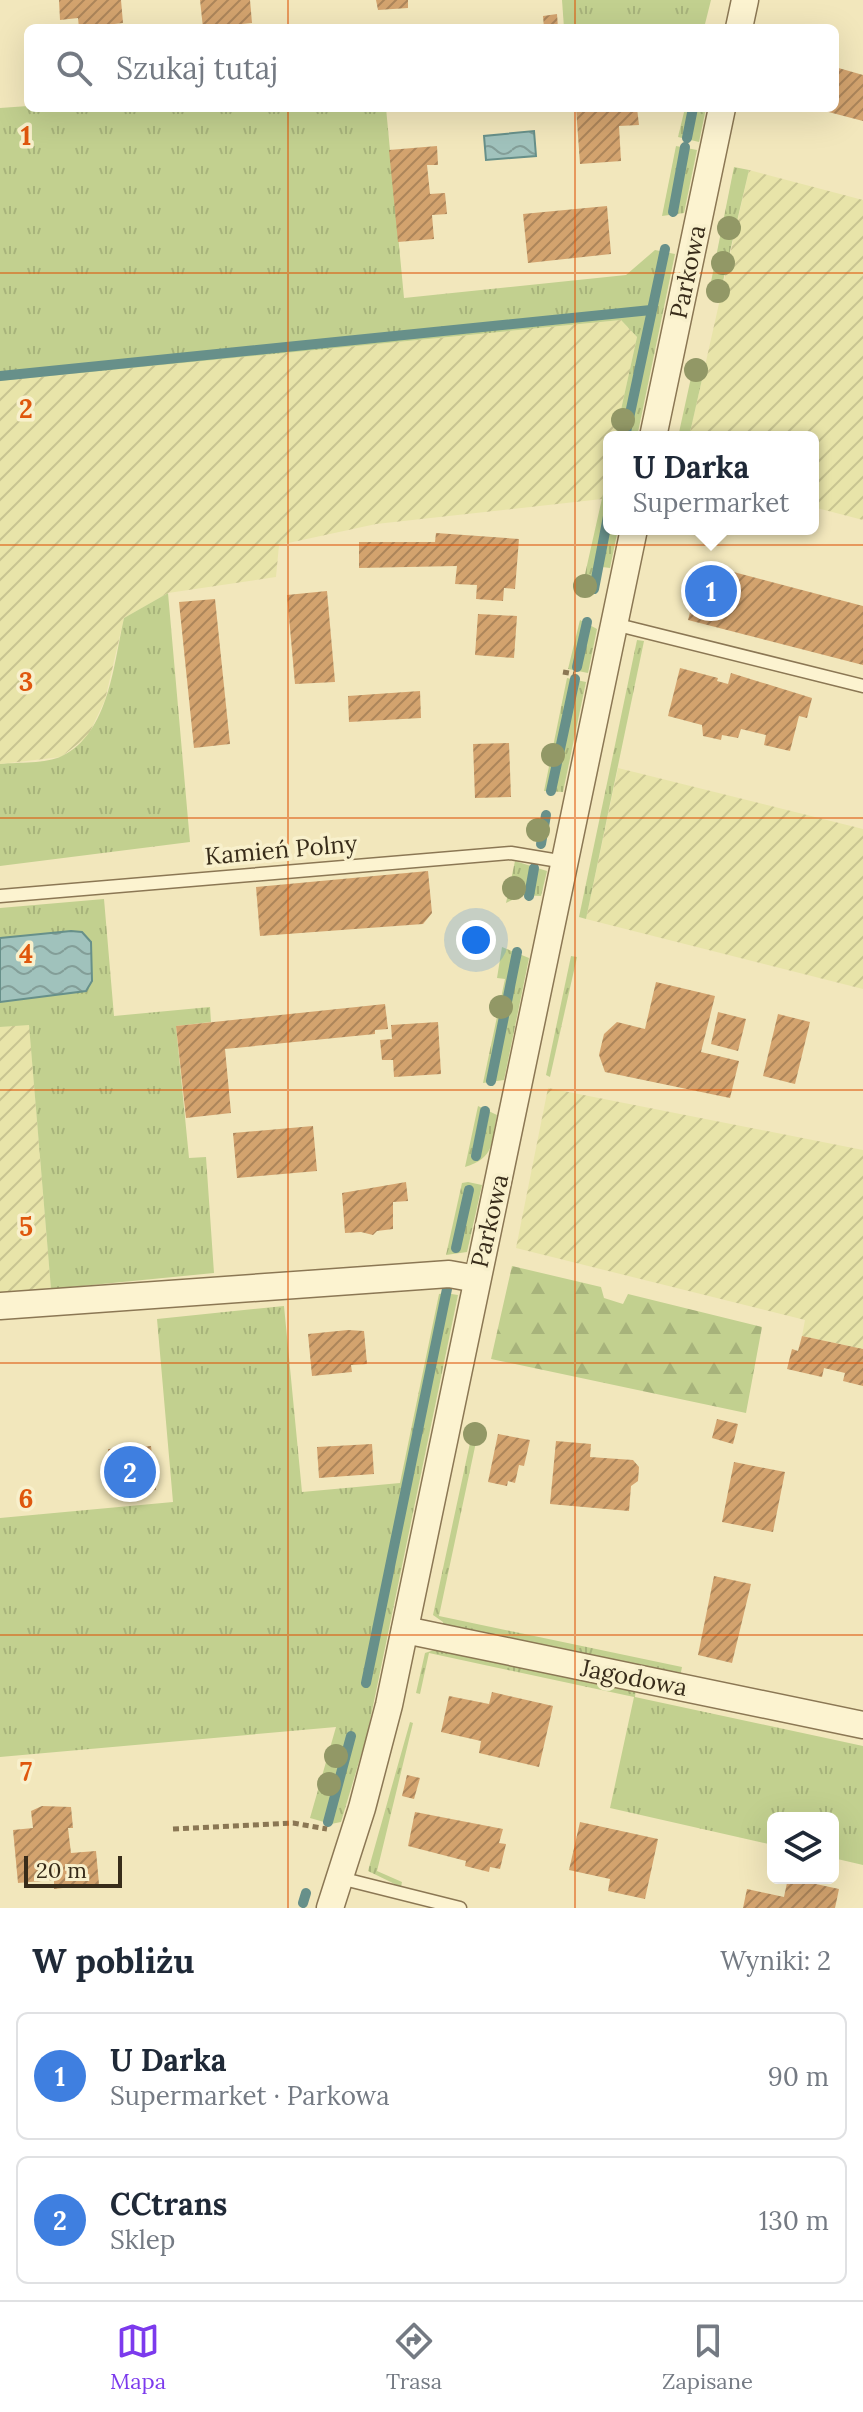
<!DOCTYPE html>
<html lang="pl">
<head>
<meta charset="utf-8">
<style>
  :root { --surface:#fff; --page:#f6f6f7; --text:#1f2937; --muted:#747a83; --line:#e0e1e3; --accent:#7c3aed }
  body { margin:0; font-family:Lora,serif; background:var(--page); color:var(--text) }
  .controls { position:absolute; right:24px; bottom:24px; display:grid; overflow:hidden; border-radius:12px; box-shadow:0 8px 32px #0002 }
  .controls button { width:72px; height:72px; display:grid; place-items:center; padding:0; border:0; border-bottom:2px solid var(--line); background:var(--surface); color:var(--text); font:40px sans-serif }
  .scale { position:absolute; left:24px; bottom:20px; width:98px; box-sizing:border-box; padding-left:8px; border:4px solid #382c1a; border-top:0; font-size:22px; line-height:28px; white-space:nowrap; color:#382c1a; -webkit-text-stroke:6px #f8f0cc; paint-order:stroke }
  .you { position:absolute; left:476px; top:940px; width:28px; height:28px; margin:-20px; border:6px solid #fff; border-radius:50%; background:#1a73e8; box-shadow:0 0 0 12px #1a73e833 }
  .badge { display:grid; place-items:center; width:52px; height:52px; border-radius:50%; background:var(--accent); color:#fff; font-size:26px; font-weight:700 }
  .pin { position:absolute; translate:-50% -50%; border:4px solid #fff; box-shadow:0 2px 8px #0006 }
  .popup { position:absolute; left:603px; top:431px; width:216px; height:104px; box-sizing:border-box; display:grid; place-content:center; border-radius:12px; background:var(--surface); filter:drop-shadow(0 2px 6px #0005); font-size:26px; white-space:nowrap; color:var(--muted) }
  .popup b { font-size:30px; color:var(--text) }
  .popup::after { content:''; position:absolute; left:50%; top:100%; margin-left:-16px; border:16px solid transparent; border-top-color:var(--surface) }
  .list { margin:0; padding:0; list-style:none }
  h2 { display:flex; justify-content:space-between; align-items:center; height:104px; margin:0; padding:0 32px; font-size:34px }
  h2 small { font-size:26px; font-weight:400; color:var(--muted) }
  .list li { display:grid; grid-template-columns:52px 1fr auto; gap:24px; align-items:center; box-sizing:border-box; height:128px; margin:0 16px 16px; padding:0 16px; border:2px solid var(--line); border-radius:12px }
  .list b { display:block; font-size:30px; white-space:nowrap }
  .list p { margin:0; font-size:26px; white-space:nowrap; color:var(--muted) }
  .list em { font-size:26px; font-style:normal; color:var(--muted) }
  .icon { flex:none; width:44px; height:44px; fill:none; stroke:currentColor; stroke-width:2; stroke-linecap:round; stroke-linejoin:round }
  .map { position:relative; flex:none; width:863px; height:1908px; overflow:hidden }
  .search { position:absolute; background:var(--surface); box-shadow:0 8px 32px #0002; left:24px; right:24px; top:24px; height:88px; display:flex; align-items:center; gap:20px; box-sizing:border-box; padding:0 28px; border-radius:12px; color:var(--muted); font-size:30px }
  .sheet { height:392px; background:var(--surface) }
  nav { display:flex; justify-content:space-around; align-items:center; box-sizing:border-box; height:112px; border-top:2px solid var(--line); background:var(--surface); font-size:22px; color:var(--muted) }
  nav a { display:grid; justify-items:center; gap:4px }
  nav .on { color:var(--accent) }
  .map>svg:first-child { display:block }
  .farmland { fill:url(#farmland-furrows) }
  .grass { fill:url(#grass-tufts) }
  .forest { fill:url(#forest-firs) }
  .water { fill:url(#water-waves); stroke:#67908a; stroke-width:2 }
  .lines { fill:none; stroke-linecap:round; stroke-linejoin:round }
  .stream { stroke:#67908a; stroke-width:10 }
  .building { fill:url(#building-hatch) }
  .service-casing { stroke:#8b7754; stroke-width:15 }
  .minor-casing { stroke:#8b7754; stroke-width:29 }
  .path { stroke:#8b7754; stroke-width:5; stroke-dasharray:6 4; stroke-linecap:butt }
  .service { stroke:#fcf3d0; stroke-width:12 }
  .minor { stroke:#fcf3d0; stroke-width:26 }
  .tree { fill:#929866 }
  .grid { fill:none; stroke:#df570d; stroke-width:2; stroke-opacity:0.55 }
  .labels { text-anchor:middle; stroke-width:7; stroke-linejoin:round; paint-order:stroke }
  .street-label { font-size:24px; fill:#382c1a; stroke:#f8f0cc }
  .grid-label { font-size:26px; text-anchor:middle; font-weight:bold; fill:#df570d; stroke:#f8f0cc; stroke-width:7; stroke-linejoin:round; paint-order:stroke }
</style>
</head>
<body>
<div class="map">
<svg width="863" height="1908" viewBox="0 0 863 1908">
  <defs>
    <pattern id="farmland-furrows" width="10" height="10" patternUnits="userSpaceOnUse" patternTransform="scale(2)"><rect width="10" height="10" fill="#e8e4a9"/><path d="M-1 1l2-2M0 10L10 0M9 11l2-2" fill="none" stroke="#c8c491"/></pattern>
    <pattern id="grass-tufts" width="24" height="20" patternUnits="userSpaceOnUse" patternTransform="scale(2)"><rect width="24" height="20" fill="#c2d08f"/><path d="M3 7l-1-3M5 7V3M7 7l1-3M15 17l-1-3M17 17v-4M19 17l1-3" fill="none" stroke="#a7b37b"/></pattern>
    <pattern id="forest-firs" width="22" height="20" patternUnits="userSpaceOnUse" patternTransform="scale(2)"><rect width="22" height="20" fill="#c2d08f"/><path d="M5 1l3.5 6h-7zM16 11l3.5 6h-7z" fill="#a7b37b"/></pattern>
    <pattern id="water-waves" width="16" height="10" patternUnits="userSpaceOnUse" patternTransform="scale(2)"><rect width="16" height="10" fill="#a0c2bc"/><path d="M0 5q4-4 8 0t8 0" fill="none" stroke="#839e98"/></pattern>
    <pattern id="building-hatch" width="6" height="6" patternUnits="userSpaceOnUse" patternTransform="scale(2)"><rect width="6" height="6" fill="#d3a36e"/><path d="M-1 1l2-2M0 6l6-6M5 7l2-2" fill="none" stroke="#ac855a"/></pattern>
  </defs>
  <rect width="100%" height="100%" fill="#f2e7bc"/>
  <!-- farmland -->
  <g class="farmland">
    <path d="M749,170L863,200V520L813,507V437H689Z"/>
    <path d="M621,320L637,337L615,437H609V467L602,499L376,524L279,545L276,577L168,593L124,618L105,700L88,736L61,757L0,764V381Z"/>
    <path d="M618,768L863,829V989L586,919Z"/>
    <path d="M29,1024L51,1289L0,1293V1027Z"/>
    <path d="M548,1088L863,1150V1349L802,1336L805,1320L516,1248Z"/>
  </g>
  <!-- grass -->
  <g class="grass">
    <path d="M562,0H711L704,28H564Z"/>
    <path d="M28,106L386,108L404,298L626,275L655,250L675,254L637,437H615L637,337L621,320L0,381V108Z"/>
    <path d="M685,108H706L699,142L678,137Z"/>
    <path d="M676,146L697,150L684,213L662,216Z"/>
    <path d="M734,167L749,170L720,294L709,292Z"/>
    <path d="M694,364L705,366L689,437H678Z"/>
    <path d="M603,494H609V529H618L610,568L602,567L597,589L581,592Z"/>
    <path d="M168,593L190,842L0,866V764C18,762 46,764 62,756C109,734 114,662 124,618Z"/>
    <path d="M580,620L597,629L588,673L568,669Z"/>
    <path d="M637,640L644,641L586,919L579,917Z"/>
    <path d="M567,678L586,682L563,792L544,791Z"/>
    <path d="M515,861L547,871L541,896L522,895L506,903Z"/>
    <path d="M104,899L114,1016L210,1007L211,1022L176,1026L189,1158L206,1157L214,1273L51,1289L29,1025L0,1027V908Z"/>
    <path d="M502,947L529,958L504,1080L483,1083L505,979L497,978Z"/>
    <path d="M571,956L577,957L550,1077L546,1075Z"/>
    <path d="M478,1106L497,1115C491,1143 495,1158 465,1167Z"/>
    <path d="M468,1182L482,1185L467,1252L446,1255L462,1183Z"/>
    <path d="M445,1293L458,1295L367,1735L341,1822L331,1824L310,1818L336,1727L0,1757V1518L173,1502L157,1319L284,1306L302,1492L400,1483L439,1294Z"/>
    <path d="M479,1428L439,1616L682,1667L680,1677L442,1628L443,1622L433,1615L473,1429Z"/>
    <path d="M437,1649L636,1688L635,1697L863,1746V1865L833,1858V1818H773V1845L610,1808L634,1697L429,1653L420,1694L416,1693L425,1653Z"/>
    <path d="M410,1722L413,1723L377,1871L402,1882L401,1887L368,1871Z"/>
  </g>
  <!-- forest -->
  <path class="forest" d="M512,1266L601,1287L604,1298L623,1304L628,1294L762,1327L746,1413L491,1359Z"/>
  <!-- water -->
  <g class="water">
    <path d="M534,131L536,156L486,160L484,136Z"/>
    <path d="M71,931L82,932L91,942L92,981L86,991L0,1002V938Z"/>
  </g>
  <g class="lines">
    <!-- stream -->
    <g class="stream">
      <path d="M687,138L693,108"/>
      <path d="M673,212L685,147"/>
      <path d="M0,376L651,310"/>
      <path d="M625,437L665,249"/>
      <path d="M594,589L609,511"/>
      <path d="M577,667L587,622"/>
      <path d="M551,791L575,679"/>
      <path d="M541,844L546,815"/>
      <path d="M529,896L534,868"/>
      <path d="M491,1081L517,952"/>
      <path d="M476,1156L485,1111"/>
      <path d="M456,1248L469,1190"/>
      <path d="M366,1683L447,1289"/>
      <path d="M328,1822L351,1736"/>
      <path d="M303,1903L306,1893"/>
    </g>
  </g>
  <!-- building -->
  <g class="building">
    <path d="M59,0H121L123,23L79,28L78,18L60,20Z"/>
    <path d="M200,0H250L252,23L203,28Z"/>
    <path d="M376,0H408V8L378,10Z"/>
    <path d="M557,14L558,28H544L543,16Z"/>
    <path d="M835,67L863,75V121L817,109L835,108Z"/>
    <path d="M576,108H637L639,125L619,126L621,161L580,164Z"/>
    <path d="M437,146L438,165H427L430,194L445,193L447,214L432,215L434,239L398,242L389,150Z"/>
    <path d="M607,206L611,254L528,263L523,214Z"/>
    <path d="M436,533L519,539L515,589L504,588L503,601L476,599L477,585L455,584L457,566L359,568V542H435Z"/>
    <path d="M703,564L863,606V665L688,620Z"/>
    <path d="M327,591L335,682L295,684L287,595Z"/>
    <path d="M215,599L230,744L194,748L179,602Z"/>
    <path d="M478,614L517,616L514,658L475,655Z"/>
    <path d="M680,668L718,678L717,681L728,684L731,673L812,698L807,718L799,716L790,751L764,745L766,735L741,729L738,738L722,735L721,740L703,736L702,725L668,716Z"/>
    <path d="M420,691L421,718L349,722L348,696Z"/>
    <path d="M509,743L511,797L475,798L473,744Z"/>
    <path d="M428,871L432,913L423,924L260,936L256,887Z"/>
    <path d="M656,982L715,996L701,1052L739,1061L730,1098L605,1072L599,1055L604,1034L617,1022L645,1029Z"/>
    <path d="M385,1004L388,1029L375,1030V1034L225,1049L231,1113L186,1118L176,1026Z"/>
    <path d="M718,1012L746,1019L738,1051L711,1044Z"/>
    <path d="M778,1014L810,1022L795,1084L763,1076Z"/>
    <path d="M438,1022L441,1074L394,1077L393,1060H382L380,1040L392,1039L391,1025Z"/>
    <path d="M313,1126L317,1171L237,1178L233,1133Z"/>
    <path d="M406,1182L408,1201L393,1202V1229L377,1231L373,1235L361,1232L345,1233L342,1193Z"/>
    <path d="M348,1330L364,1331L367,1364L351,1365L352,1372L312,1376L308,1334Z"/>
    <path d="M802,1336L863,1349V1386L843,1381L845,1373L824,1368L822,1377L787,1369L792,1349L798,1351Z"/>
    <path d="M717,1419L738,1424L733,1444L712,1438Z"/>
    <path d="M498,1434L530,1440L524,1466L519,1465L515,1483L508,1481L507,1486L488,1482Z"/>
    <path d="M556,1441L591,1444L590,1457L633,1460L639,1467L638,1481L631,1486L629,1511L550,1504Z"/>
    <path d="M372,1444L374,1474L319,1478L317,1447Z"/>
    <path d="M151,1446L156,1490L112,1494L108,1449Z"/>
    <path d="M734,1462L785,1472L773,1532L722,1522Z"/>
    <path d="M714,1576L751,1584L732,1663L698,1655Z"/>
    <path d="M492,1692L553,1706L539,1767L479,1753L481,1741L441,1732L449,1696L489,1704Z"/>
    <path d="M407,1775L420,1778L414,1799L402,1796Z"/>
    <path d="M42,1806L71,1807L73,1828H68L71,1853L96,1851L99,1884L54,1889V1880L18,1883L13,1830L33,1828L31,1811Z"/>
    <path d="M415,1812L503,1829L499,1843L506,1844L500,1869L490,1867L489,1872L465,1866L466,1861L408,1846Z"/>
    <path d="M580,1822L658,1839L645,1899L608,1891L610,1879L569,1870Z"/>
    <path d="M788,1878L839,1889L835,1908H743L747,1889L784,1897Z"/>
  </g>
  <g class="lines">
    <!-- service casing -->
    <g class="service-casing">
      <g id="service">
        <path d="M614,624L863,686"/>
        <path d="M0,896L511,853L565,862"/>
        <path d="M340,1878L460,1908"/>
      </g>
    </g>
    <!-- minor casing -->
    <g class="minor-casing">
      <g id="minor">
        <path d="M739,28L745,0"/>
        <path d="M653,437L722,108"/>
        <path d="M0,1306L449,1274L477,1279"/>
        <path d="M405,1630L863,1725"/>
        <path d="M330,1908L362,1808L389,1705L634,529"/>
      </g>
    </g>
    <!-- path -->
    <g class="path">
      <path d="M563,672L574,674"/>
      <path d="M173,1829L293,1823L327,1829"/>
    </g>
    <!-- service -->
    <use href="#service" class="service"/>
    <!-- minor -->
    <use href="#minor" class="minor"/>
  </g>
  <!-- trees -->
  <g class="tree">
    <circle cx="729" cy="228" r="12"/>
    <circle cx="723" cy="263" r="12"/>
    <circle cx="718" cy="291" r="12"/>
    <circle cx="696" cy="370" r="12"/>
    <circle cx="623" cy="420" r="12"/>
    <circle cx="585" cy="586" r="12"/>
    <circle cx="553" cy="755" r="12"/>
    <circle cx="538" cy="830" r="12"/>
    <circle cx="514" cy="888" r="12"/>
    <circle cx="501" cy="1007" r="12"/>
    <circle cx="475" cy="1434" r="12"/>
    <circle cx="336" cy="1756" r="12"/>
    <circle cx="329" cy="1784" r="12"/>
  </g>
  <!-- grid -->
  <path class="grid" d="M288,0V28M575,0V28M288,108V1908M575,108V1908M0,273H863M0,545H863M0,818H863M0,1090H863M0,1363H863M0,1635H863"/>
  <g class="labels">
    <!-- street labels -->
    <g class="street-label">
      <text transform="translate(688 272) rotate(-78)" y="8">Parkowa</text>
      <text transform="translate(281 850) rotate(-5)" y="8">Kamień Polny</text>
      <text transform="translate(490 1221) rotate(-77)" y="8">Parkowa</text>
      <text transform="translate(634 1678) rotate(11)" y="8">Jagodowa</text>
    </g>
  </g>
  <g class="grid-label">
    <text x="26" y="145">1</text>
    <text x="26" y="418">2</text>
    <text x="26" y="691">3</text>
    <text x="26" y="963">4</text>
    <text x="26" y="1236">5</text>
    <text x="26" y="1508">6</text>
    <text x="26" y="1781">7</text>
  </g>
</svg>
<div class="controls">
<button><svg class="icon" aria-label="layers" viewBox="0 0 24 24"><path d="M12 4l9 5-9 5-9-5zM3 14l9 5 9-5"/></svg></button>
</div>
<div class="scale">20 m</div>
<div class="you"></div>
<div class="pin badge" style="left:711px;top:591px;background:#3f7fe0">1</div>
<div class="popup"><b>U Darka</b>Supermarket</div>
<div class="pin badge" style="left:130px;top:1472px;background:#3f7fe0">2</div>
<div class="search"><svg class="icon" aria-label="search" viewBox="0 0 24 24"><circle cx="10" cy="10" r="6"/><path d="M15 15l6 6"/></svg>Szukaj tutaj</div>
</div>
<section class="sheet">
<h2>W pobliżu<small>Wyniki: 2</small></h2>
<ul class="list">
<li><span class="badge" style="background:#3f7fe0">1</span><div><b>U Darka</b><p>Supermarket · Parkowa</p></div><em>90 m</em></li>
<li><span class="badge" style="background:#3f7fe0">2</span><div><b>CCtrans</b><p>Sklep</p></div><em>130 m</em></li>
</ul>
</section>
<nav>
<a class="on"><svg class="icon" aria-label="map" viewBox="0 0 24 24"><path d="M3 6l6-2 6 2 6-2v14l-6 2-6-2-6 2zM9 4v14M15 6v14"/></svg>Mapa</a>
<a><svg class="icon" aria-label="directions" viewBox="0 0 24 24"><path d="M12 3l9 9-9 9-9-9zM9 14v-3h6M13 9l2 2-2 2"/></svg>Trasa</a>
<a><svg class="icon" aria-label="saved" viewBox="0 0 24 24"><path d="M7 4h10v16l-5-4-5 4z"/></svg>Zapisane</a>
</nav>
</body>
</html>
